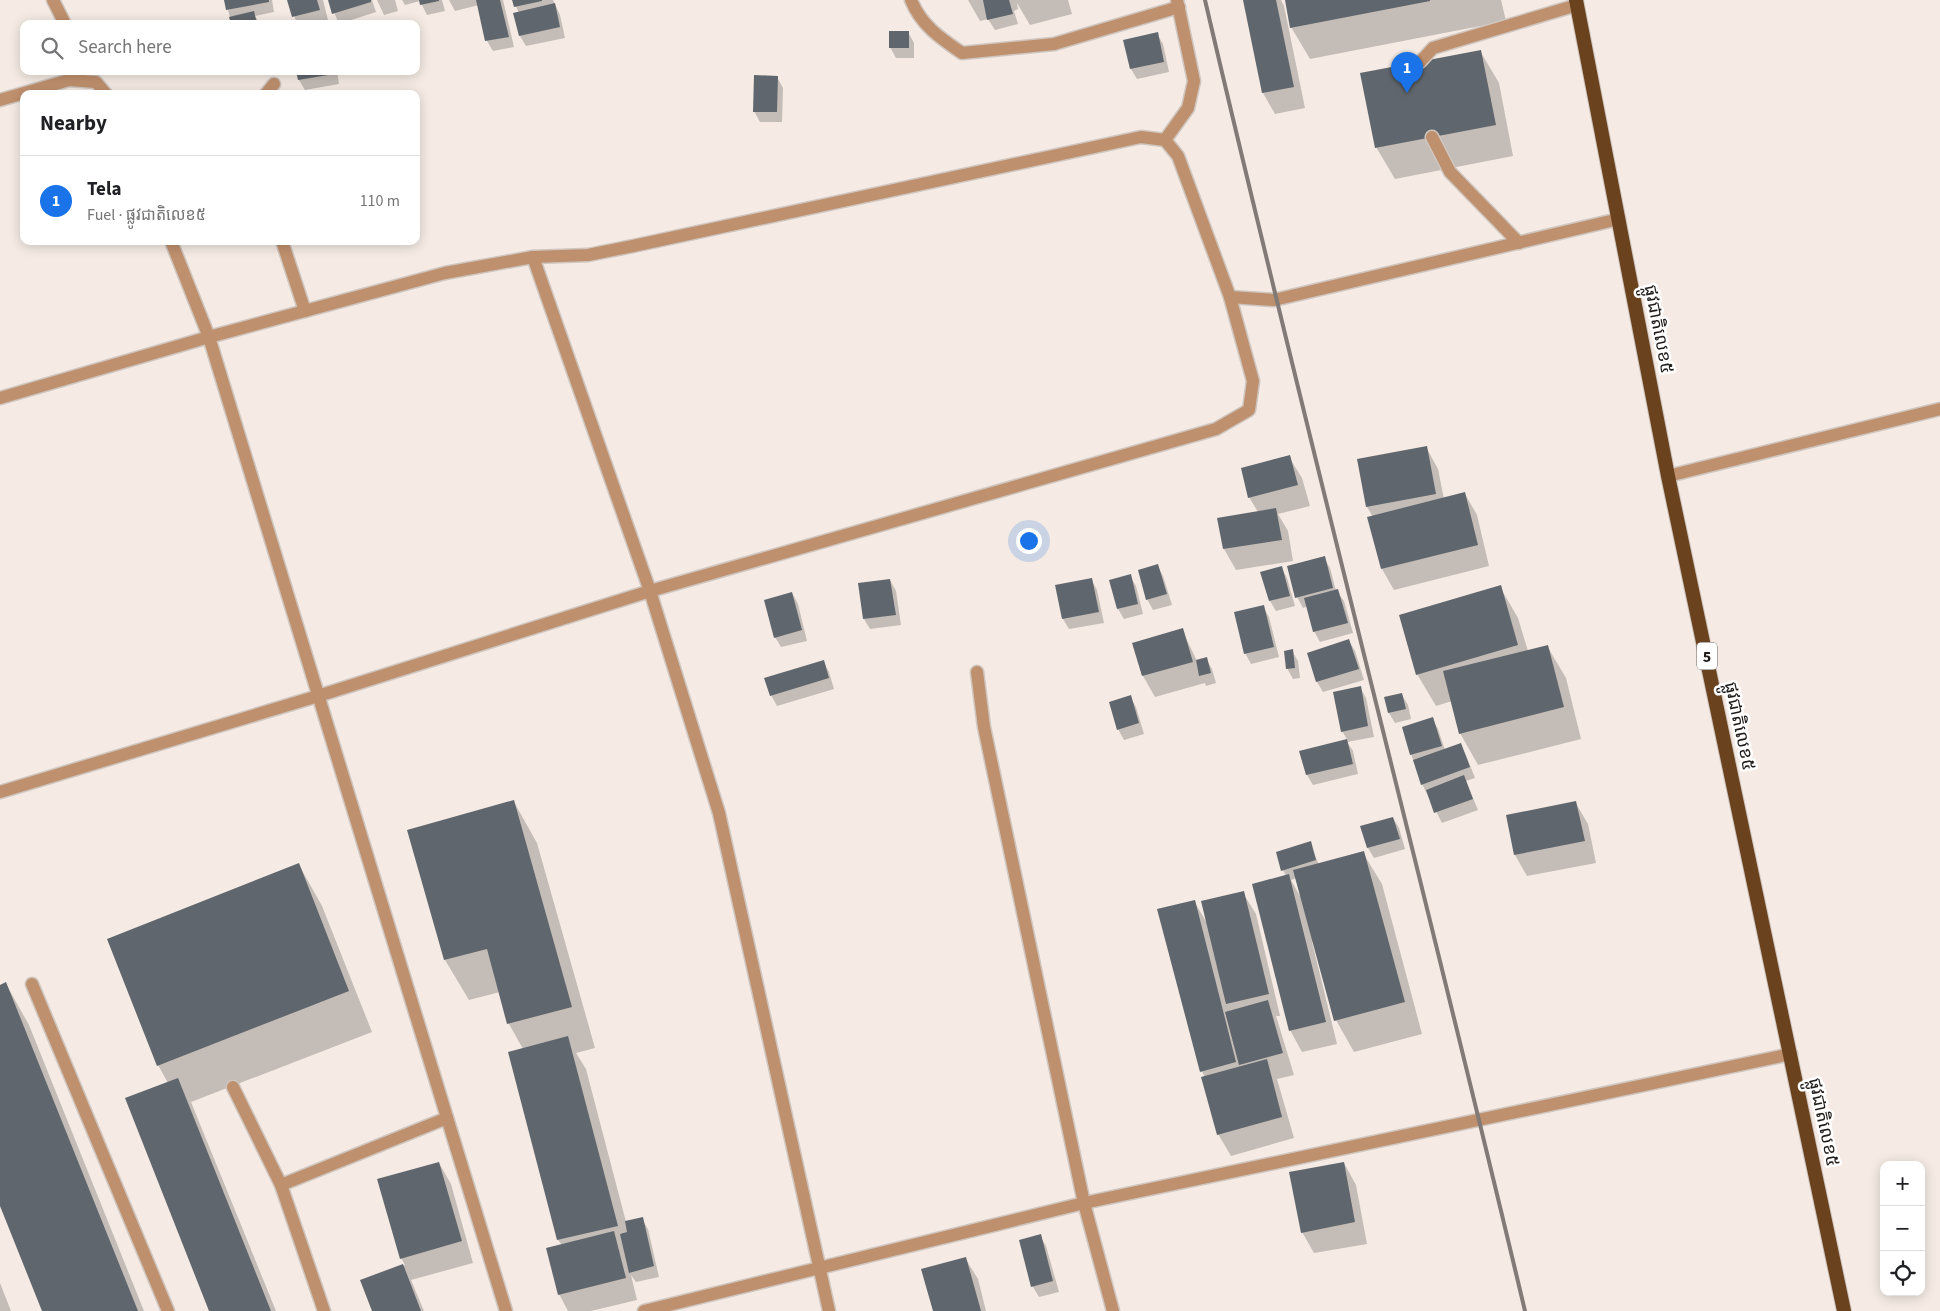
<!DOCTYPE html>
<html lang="en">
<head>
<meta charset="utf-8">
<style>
  :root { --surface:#fff; --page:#f2f2f2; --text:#202124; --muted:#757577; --line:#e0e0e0; --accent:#1a73e8 }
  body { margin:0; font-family:"Source Sans 3","Noto Sans Khmer",sans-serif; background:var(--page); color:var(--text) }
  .controls { position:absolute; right:15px; bottom:15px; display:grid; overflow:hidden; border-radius:10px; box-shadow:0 2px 12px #0003 }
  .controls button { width:45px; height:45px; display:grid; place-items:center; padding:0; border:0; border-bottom:1px solid var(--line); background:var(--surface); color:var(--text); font:25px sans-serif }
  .you { position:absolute; left:1028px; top:540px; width:18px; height:18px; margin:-12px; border:4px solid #fff; border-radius:50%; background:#1a73e8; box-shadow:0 0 0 8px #1a73e833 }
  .badge { display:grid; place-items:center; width:32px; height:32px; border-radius:50%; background:var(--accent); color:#fff; font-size:16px; font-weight:700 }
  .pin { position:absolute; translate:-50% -41px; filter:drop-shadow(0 1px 2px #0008) }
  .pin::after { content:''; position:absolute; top:26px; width:18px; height:15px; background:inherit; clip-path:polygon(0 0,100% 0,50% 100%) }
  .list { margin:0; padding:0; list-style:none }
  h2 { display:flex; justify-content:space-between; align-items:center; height:65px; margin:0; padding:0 20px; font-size:21px }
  h2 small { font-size:16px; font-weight:400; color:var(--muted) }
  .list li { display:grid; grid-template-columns:32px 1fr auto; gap:15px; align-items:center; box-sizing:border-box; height:90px; padding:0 20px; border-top:1px solid var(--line) }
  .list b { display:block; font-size:19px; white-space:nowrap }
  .list p { margin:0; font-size:16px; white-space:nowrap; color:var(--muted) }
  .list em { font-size:16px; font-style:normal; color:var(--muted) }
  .icon { flex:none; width:28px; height:28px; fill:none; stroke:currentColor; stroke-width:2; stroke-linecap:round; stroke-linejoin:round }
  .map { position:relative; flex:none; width:1940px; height:1311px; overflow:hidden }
  .search { position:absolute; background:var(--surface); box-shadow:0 2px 12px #0003; left:20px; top:20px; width:400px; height:55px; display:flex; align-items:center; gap:12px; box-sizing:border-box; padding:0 18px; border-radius:10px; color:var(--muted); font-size:19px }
  .panel { position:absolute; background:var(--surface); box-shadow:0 2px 12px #0003; left:20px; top:90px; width:400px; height:155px; border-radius:10px }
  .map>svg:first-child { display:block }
  .shadow { fill:#0003; fill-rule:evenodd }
  .building { fill:#60666d }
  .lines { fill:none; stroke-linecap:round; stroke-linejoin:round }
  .service-casing { stroke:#cfc6c0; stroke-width:15 }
  .minor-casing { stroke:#cfc6c0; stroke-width:15 }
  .trunk-casing { stroke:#cfc6c0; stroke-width:16 }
  .service { stroke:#bf906d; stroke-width:12 }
  .minor { stroke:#bf906d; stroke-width:12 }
  .trunk { stroke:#6b421e; stroke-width:14 }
  .rail { stroke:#817a76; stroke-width:4 }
  .labels { text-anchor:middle; stroke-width:5; stroke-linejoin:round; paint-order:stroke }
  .shield { fill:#fff; stroke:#63605f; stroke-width:1 }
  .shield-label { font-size:16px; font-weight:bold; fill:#201c1a }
  .street-label { font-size:18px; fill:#201c1a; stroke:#fff }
</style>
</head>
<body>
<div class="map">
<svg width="1940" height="1311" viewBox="0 0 1940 1311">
  <rect width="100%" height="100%" fill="#f5ebe4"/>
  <!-- shadow -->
  <g class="shadow">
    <path d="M225,0H272L274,12L255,16L260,24H232Z"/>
    <path d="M289,0H323L329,24H297Z"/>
    <path d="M329,0H372L376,12L339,24Z"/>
    <path d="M377,0H395L398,11L384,15Z"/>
    <path d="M402,0H442L445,11L427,15L420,1L405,5Z"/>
    <path d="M449,0H503L514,47L493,51L487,41L479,5L455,11Z"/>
    <path d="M513,0H553L560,15L565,38L526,46L520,36L515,14L519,13Z"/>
    <path d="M968,0H1068L1072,14L1030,25L1017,3L1018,9L1014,11L1018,24L995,30L988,19L980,21Z"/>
    <path d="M1244,0H1281L1284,6L1305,108L1275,114L1263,93Z"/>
    <path d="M1286,0H1501L1506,21L1310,59L1291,27Z"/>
    <path d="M908,32L914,43V58H896L890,47Z"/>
    <path d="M1157,34L1163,44L1169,72L1137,79L1131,69Z"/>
    <path d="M1480,51L1499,83L1513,156L1395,179L1376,147Z"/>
    <path d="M298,71H337L339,84L305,90L299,80Z"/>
    <path d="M777,77L783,88L782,122H760L754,111Z"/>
    <path d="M1426,447L1438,469L1444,499L1465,494L1477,515L1489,566L1394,590L1382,569L1373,517L1367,507Z"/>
    <path d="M1289,457L1302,478L1310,506L1278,514L1288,531L1293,561L1236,570L1224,549L1219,519L1258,512L1249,497Z"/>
    <path d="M1324,558L1330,568L1336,591L1344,601L1353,633L1320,642L1314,631L1308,606L1303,608L1297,597Z"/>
    <path d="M1157,565L1163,576L1172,605L1153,610L1147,599Z"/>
    <path d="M1281,567L1287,578L1295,606L1276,611L1270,601L1262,573Z"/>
    <path d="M1130,576L1136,586L1143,614L1124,619L1118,609Z"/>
    <path d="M1091,579L1097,590L1104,623L1069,629L1063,619L1057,586Z"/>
    <path d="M890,580L896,591L901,625L870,629L864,619Z"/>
    <path d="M1500,587L1518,618L1528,651L1547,646L1566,678L1581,739L1478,765L1460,733L1452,701L1436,706L1417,674Z"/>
    <path d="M792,593L798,604L807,641L781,647L775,637Z"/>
    <path d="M1263,607L1269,617L1279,657L1251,664L1245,653Z"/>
    <path d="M1182,630L1197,661L1206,659L1212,669L1216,683L1206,686L1205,683L1155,697L1143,676Z"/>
    <path d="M1349,641L1355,651L1364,680L1323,692L1317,682L1308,653Z"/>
    <path d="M1292,651L1298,661L1300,678L1293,679L1287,668Z"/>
    <path d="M823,661L829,672L834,689L777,706L771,695Z"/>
    <path d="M1360,687L1366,698L1374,737L1347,742L1353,751L1358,774L1313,785L1307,775L1301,752L1348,741L1342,731Z"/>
    <path d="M1402,695L1408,705L1411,719L1395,723L1389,713L1386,698Z"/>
    <path d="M1130,697L1136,707L1144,734L1124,740L1118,729Z"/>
    <path d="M1432,719L1438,729L1445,750L1460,745L1466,755L1475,778L1466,781L1478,810L1442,823L1422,784L1411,754Z"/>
    <path d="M514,802L537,843L595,1048L576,1053L586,1069L626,1222L642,1219L648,1229L659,1277L636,1282L631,1275L637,1300L591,1311H568L559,1294L562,1245L558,1240L523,1049L509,1024L500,992L469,1000L445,960Z"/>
    <path d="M1575,802L1588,824L1596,863L1527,876L1515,855Z"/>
    <path d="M1393,818L1399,828L1405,849L1374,858L1368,848L1362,827Z"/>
    <path d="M1310,843L1319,865L1363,853L1382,884L1422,1034L1354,1052L1336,1020L1314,942H1312L1337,1044L1302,1052L1290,1030L1286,876L1283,870ZM1297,878L1301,898L1291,880Z"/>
    <path d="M299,865L322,906L372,1032L191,1102L276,1311H210L168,1083L158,1065Z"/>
    <path d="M1243,893L1256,914L1280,1016H1276L1294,1075L1277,1079L1294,1138L1231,1156L1218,1134L1205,1078L1202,1071L1194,901L1207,923Z"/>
    <path d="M6,984L29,1025L144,1311H43L0,1203V986Z"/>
    <path d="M439,1163L451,1184L473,1263L411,1280L424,1311H373L362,1281L405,1265L401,1258Z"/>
    <path d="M1344,1163L1356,1185L1367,1244L1314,1253L1302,1232Z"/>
    <path d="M1040,1236L1046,1246L1059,1292L1039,1297L1033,1287L1021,1241Z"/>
    <path d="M965,1258L978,1279L986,1311H935Z"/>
    <path d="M0,1283L11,1311H0Z"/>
  </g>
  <!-- building -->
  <g class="building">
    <path d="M224,0H269V2L226,10Z"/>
    <path d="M287,0H317L320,10L292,17Z"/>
    <path d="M328,0H371V2L332,14Z"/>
    <path d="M419,0H439V1L420,5Z"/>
    <path d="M476,0H500L509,37L485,41Z"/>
    <path d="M512,0H542V1L514,7Z"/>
    <path d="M983,0H1009L1013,14L987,20Z"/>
    <path d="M1243,0H1276L1294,87L1262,93Z"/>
    <path d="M1285,0H1430V1L1290,28Z"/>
    <path d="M555,3L560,27L519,36L513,13Z"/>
    <path d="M254,11L257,24H231L229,17Z"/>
    <rect x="889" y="31" width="20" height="17"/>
    <path d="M1158,32L1164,62L1130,69L1123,40Z"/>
    <path d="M1481,50L1496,125L1375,148L1360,73Z"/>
    <path d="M296,71H333L334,74L298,80Z"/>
    <path d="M754,75L778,76L777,112H753Z"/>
    <path d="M1427,446L1436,494L1366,507L1357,459Z"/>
    <path d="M1290,455L1298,485L1248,498L1241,468Z"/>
    <path d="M1465,492L1478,545L1381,569L1367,517Z"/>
    <path d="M1276,508L1282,540L1223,549L1217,518Z"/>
    <path d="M1325,556L1333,588L1295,598L1287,566Z"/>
    <path d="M1158,564L1167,594L1146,600L1138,570Z"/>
    <path d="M1282,566L1290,596L1269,601L1260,572Z"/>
    <path d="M1131,574L1138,604L1117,609L1109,580Z"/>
    <path d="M1092,578L1099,612L1062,619L1055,585Z"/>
    <path d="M890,579L896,615L863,619L858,583Z"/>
    <path d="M1501,585L1518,645L1416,675L1399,615Z"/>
    <path d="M1338,589L1348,623L1313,632L1304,598Z"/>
    <path d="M792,592L802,630L774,638L764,600Z"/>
    <path d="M1264,605L1274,647L1244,654L1234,612Z"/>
    <path d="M1183,628L1193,662L1142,676L1132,643Z"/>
    <path d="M1349,639L1359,669L1316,682L1307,653Z"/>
    <path d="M1548,645L1564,707L1459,734L1443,671Z"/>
    <path d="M1293,649L1295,668L1286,669L1284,651Z"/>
    <path d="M1207,657L1211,673L1199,676L1196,660Z"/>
    <path d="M824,660L829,678L770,696L764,678Z"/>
    <path d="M1361,686L1368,726L1341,732L1333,692Z"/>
    <path d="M1402,693L1406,709L1388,713L1384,697Z"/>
    <path d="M1131,695L1139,723L1117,730L1109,702Z"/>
    <path d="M1433,717L1442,746L1410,755L1402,727Z"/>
    <path d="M1347,739L1353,764L1306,775L1299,751Z"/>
    <path d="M1461,743L1470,767L1421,785L1413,760Z"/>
    <path d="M1464,775L1473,799L1434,813L1426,790Z"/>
    <path d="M514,800L572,1007L507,1024L487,949L444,960L407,830Z"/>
    <path d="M1576,801L1585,841L1514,855L1506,815Z"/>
    <path d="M1393,817L1400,839L1367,848L1360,826Z"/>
    <path d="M1311,841L1316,860L1281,871L1276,852Z"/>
    <path d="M1364,851L1405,1002L1334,1021L1293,870Z"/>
    <path d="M299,863L349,991L157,1066L107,939Z"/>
    <path d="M1289,874L1326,1022L1289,1031L1252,884Z"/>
    <path d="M1244,891L1269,994L1226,1004L1201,901Z"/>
    <path d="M1195,900L1236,1062L1200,1072L1157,909Z"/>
    <path d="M6,982L138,1311H42L0,1206V985Z"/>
    <path d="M1268,1000L1283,1053L1239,1065L1225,1012Z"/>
    <path d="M568,1036L618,1226L557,1240L508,1052Z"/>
    <path d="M1267,1059L1282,1117L1217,1135L1201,1077Z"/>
    <path d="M178,1078L271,1311H209L125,1098Z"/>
    <path d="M439,1162L462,1241L400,1259L377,1179Z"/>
    <path d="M1344,1162L1355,1222L1301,1233L1289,1172Z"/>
    <path d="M643,1217L654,1266L629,1273L620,1234L627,1232L625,1221Z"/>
    <path d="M614,1231L626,1278L558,1295L546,1248Z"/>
    <path d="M1041,1234L1053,1281L1031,1287L1019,1240Z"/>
    <path d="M966,1257L981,1311H933L921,1269Z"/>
    <path d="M403,1264L421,1311H372L360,1280Z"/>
  </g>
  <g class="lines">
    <!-- service casing -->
    <g class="service-casing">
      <g id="service">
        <path d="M911,0C921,25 940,38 962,53L1054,44L1179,7"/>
        <path d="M1420,62L1433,48L1577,5"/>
        <path d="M1432,137L1450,172L1519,243"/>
        <path d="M32,984L168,1311"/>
        <path d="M233,1087L281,1185L324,1311"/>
        <path d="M281,1185L447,1118"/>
      </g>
    </g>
    <!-- minor casing -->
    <g class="minor-casing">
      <g id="minor">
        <path d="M53,0L65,24"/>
        <path d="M266,94L274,84"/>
        <path d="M0,100L69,80L96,82L106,94"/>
        <path d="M1165,140L1188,108L1194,81L1177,0"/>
        <path d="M171,241L209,337L506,1311"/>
        <path d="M282,241L305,311"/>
        <path d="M533,257L650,591L719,813L829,1311"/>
        <path d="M1230,297L1274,300L1619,219"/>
        <path d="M0,398L209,337L445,273L533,257L588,255L633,246L1141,137L1165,140L1178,156L1230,297L1253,381L1249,410L1216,429L650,591L318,696L0,792"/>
        <path d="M1668,476L1940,409"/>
        <path d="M977,672L984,727L1084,1203L1113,1311"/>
        <path d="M644,1311L1084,1203L1791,1054"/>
      </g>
    </g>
    <!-- trunk casing -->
    <g class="trunk-casing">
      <path id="trunk" d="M1576,0L1668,476L1844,1311"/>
    </g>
    <!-- service -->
    <use href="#service" class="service"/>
    <!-- minor -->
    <use href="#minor" class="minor"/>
    <!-- trunk -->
    <use href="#trunk" class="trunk"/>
    <!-- rail -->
    <path class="rail" d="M1205,0C1307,438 1421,873 1525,1311"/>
  </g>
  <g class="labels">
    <!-- shield labels -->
    <rect class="shield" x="1697" y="642.5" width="20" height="27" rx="4"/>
    <g class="shield-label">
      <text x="1707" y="662">5</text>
    </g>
    <!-- street labels -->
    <g class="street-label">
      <text transform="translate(1659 329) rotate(79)" y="6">ផ្លូវជាតិលេខ៥</text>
      <text transform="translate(1740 726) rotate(78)" y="6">ផ្លូវជាតិលេខ៥</text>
      <text transform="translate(1824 1122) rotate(78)" y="6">ផ្លូវជាតិលេខ៥</text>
    </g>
  </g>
</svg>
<div class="controls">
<button>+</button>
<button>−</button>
<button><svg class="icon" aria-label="locate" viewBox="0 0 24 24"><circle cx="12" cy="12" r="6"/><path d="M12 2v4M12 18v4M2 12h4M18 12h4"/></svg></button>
</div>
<div class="you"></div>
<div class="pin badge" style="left:1407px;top:93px">1</div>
<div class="search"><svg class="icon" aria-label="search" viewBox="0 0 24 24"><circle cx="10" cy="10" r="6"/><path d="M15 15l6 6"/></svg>Search here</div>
<section class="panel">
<h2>Nearby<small></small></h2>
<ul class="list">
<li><span class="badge">1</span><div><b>Tela</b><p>Fuel · ផ្លូវជាតិលេខ៥</p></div><em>110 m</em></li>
</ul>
</section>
</div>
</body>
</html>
